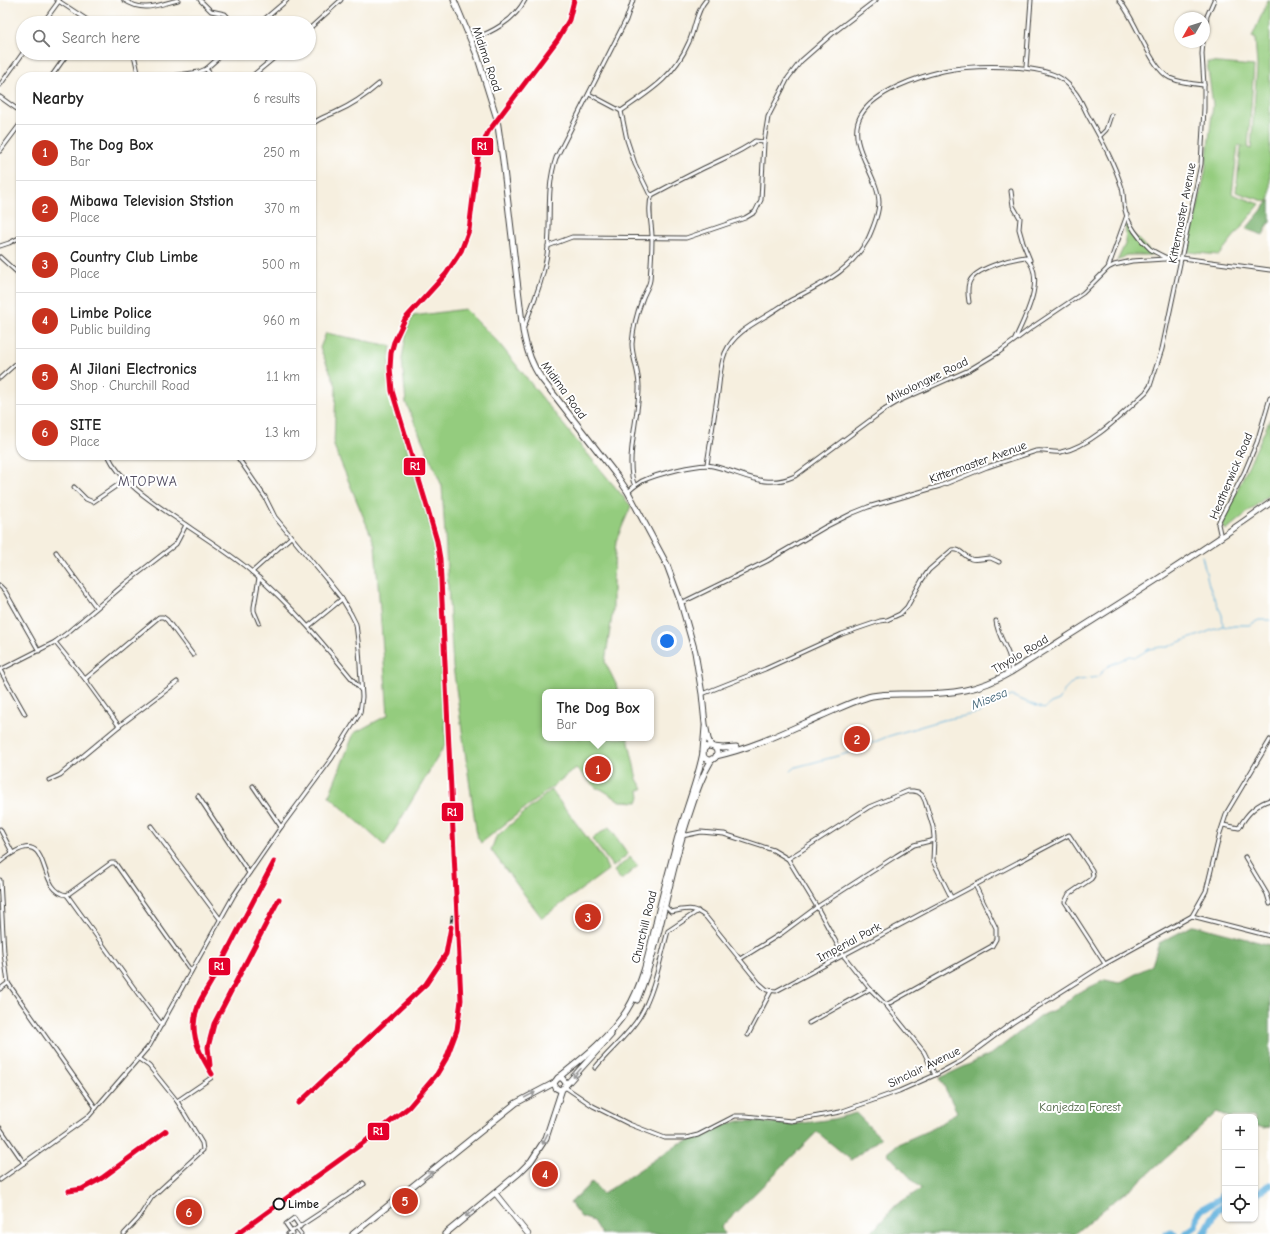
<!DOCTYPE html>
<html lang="en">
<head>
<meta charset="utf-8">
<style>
  :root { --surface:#fff; --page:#f6f6f6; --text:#222; --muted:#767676; --line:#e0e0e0; --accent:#c8321e }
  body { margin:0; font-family:"Comic Neue",sans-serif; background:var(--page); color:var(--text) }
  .controls { position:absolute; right:12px; bottom:12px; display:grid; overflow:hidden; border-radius:8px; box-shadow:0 1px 3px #0004 }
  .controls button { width:36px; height:36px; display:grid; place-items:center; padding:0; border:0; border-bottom:1px solid var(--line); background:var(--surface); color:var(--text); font:20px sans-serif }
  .compass { position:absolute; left:1174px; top:12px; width:36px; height:36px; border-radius:50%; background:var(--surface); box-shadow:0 1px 3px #0004; rotate:231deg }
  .you { position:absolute; left:667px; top:641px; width:14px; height:14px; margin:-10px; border:3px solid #fff; border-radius:50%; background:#1a73e8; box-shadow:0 0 0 6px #1a73e833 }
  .badge { display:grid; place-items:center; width:26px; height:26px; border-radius:50%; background:var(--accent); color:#fff; font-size:13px; font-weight:700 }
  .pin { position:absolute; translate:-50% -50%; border:2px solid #fff; box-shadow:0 1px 4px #0006 }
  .popup { position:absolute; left:542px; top:689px; width:112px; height:52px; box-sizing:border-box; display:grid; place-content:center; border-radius:8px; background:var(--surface); filter:drop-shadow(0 1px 3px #0005); font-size:13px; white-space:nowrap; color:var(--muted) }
  .popup b { font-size:15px; color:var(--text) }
  .popup::after { content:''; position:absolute; left:50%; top:100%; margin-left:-8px; border:8px solid transparent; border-top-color:var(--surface) }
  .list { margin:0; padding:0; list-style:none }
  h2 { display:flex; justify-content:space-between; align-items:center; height:52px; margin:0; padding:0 16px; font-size:17px }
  h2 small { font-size:13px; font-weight:400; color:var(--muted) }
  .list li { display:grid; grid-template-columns:26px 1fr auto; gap:12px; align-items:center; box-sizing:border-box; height:56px; padding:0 16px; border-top:1px solid var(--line) }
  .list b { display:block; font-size:15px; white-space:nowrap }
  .list p { margin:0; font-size:13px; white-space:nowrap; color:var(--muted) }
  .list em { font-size:13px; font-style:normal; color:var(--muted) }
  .icon { flex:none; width:22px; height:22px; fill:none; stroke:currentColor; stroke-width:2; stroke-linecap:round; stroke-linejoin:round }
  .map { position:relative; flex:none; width:1270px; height:1234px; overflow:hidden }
  .search { position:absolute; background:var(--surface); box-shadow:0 1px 3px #0004; left:16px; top:16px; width:300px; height:44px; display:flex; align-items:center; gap:10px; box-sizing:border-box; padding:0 14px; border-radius:22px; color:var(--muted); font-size:15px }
  .panel { position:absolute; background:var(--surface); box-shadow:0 1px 3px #0004; left:16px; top:72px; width:300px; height:388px; border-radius:16px }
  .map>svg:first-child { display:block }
  .green { fill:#94cc7e; stroke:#58744d }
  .forest { fill:#77b06d; stroke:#4a6644 }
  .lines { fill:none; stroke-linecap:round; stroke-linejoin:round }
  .stream { stroke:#64b2de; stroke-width:1 }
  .river { stroke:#64b2de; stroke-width:7 }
  .minor-casing { stroke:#3d3c39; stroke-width:5 }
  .secondary-casing { stroke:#3d3c39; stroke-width:6 }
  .primary-casing { stroke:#3d3c39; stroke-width:7 }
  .trunk-casing { stroke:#3d3c39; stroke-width:7 }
  .minor { stroke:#fff; stroke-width:3 }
  .secondary { stroke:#fff; stroke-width:4.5 }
  .primary { stroke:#fff; stroke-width:5 }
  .trunk { stroke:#fff; stroke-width:5 }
  .rail-casing { stroke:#1c1c1c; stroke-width:2.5 }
  .rail { stroke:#fff; stroke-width:1; stroke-dasharray:3; stroke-linecap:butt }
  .rail-1-casing { stroke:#fff; stroke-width:8 }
  .rail-1 { stroke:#e4002b; stroke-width:5 }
  .oneway { stroke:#999 }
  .stop-dot { fill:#fff; stroke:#1c1c1c; stroke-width:2 }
  .labels { text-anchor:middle; stroke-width:4; stroke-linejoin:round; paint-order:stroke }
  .street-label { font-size:12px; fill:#1c1c1c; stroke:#fff }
  .park-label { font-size:12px; fill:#4c6243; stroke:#fff }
  .stop-label { font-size:12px; font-weight:bold; fill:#1c1c1c; stroke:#fff; text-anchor:start }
  .water-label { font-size:13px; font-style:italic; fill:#3c6073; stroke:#fff }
  .quarter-label { font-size:14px; letter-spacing:1px; fill:#514d61; stroke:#fff }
  .line-badge { stroke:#fff; stroke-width:1.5 }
  .badge-label { font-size:11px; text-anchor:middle; font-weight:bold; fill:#fff }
</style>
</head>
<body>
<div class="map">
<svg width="1270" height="1234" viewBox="0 0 1270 1234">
  <rect width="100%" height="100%" fill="#fff"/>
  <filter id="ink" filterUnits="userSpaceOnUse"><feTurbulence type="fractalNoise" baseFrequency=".025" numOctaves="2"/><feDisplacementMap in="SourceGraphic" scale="8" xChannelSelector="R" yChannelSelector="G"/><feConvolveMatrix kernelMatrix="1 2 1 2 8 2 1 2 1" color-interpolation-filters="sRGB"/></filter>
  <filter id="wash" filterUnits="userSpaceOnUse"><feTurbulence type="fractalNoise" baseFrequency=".012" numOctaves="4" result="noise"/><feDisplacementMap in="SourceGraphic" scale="16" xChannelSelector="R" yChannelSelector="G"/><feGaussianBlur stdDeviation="0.9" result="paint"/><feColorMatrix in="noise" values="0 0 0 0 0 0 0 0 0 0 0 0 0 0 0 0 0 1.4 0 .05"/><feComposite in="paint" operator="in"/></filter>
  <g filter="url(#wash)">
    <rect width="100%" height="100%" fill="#f6efdf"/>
    <!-- green -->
    <g class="green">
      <path d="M1268,0H1270V198L1267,202L1236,192L1241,147H1245L1238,145L1232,194L1260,204L1219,255L1188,252L1205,173L1213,105L1207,62L1254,66L1248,148L1251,149L1257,66L1255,38L1252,37Z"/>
      <path d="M1125,221L1132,233L1153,255H1127L1117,261L1126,242Z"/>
      <path d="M465,309L498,342L571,434L631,506L616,541L613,579V610L605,662L616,684L618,692H545V738H628L637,779L643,789L639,790L640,797L638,802L620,801L601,789L596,788L576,768L481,843L477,836L453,667L442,486L406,403L402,359L407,329L413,316Z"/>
      <path d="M326,333L391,346C388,365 388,381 392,399L435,541L439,564L446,743L385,846L329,796L354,733L388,715L375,545L334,446L336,386L320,348Z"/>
      <path d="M1270,419V494L1226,530L1222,525L1232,501Z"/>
      <path d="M551,790L604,860L608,870L542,918L491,850L496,837Z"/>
      <path d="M609,827L628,854L613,867L592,839Z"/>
      <path d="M630,857L638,866L621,880L614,871Z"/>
    </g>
    <!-- forest -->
    <g class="forest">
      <path d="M1270,200V221L1263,235L1246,229Z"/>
      <path d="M1194,925L1270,945V1127L1263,1128L1255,1125V1117H1228L1217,1112L1145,1177L1109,1205L1075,1234H870L896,1205L921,1189L887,1153L898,1144L934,1128L957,1112L940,1078L993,1053L1039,1017L1060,1007L1077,993L1105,980L1119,983L1152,965L1159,943Z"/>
      <path d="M856,1113L881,1138L851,1160L817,1132L721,1227L724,1234H601L593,1221L581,1217L570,1203L592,1182L603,1194L678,1144L702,1136L722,1126L739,1121H754L789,1125L833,1119Z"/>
    </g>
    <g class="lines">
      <!-- stream -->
      <g class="stream">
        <path d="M1202,556L1209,585L1222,615L1223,625"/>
        <path d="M791,771L796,767L845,754L889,736L943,720L979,713L988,705L1012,696L1044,709L1051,703L1059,700L1064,691L1074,681L1097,677L1108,666L1130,656L1136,657L1149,649L1162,647H1168L1179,642L1197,636L1222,626L1229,627L1239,625H1249L1259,620H1270"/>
      </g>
      <!-- river -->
      <g class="river">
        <path d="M1255,1194L1270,1185"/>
        <path d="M1167,1234L1171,1232L1174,1234"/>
        <path d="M1185,1234L1196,1226L1198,1214L1202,1209L1220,1199L1225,1190"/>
        <path d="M1204,1234L1216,1211L1225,1205"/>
      </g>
    </g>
  </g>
  <g filter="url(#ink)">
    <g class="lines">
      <!-- minor casing -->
      <g class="minor-casing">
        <g id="minor">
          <path d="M57,0L92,23"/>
          <path d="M124,0C144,13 157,5 178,0"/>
          <path d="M200,0L211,11L225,14L233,23"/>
          <path d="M1119,0C1136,19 1150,68 1170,78C1181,83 1193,84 1204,85"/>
          <path d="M43,23L59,1"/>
          <path d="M260,23L287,0"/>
          <path d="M309,29L341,0"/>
          <path d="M1204,37L1207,16L1214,0"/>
          <path d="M471,40C492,32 514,21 525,0"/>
          <path d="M132,53L135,59L139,77"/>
          <path d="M1026,67L1031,0"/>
          <path d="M206,69L213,77"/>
          <path d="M51,77L68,53"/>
          <path d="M165,77L199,72L206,69L224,53"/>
          <path d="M251,77L280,53"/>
          <path d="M0,85L23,53"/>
          <path d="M589,94L621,111"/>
          <path d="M0,97L21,112"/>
          <path d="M621,111C650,91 674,77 689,42C695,29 696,11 706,0"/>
          <path d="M621,111L627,140L635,164L649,193L652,195"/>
          <path d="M311,125C319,118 327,116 336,112C352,105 365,96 379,84"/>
          <path d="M1100,136L1106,130L1111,115"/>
          <path d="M0,151L21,123"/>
          <path d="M1011,191L1013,206L1020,218L1019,229L1023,243L1030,260"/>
          <path d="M0,246L9,243L21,237"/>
          <path d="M548,246L572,237H580L686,238L745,218L755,212L761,200L764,142L768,117L788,78L801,61L833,33L876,0"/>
          <path d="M0,257L21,276"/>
          <path d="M1108,268L1127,215"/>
          <path d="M969,302C968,296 967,289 969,283C974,268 1011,259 1025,257C1048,276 1024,319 1015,339"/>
          <path d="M524,327C534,301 545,275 548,247C551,217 546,188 556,158L626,20L633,0"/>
          <path d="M0,378L21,359"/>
          <path d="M108,455C121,484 160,507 186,525C208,540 232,555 252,572C295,608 326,647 361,690"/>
          <path d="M707,464C711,440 714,416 718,392C720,379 720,365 725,353C733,335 749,326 766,316C776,310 785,303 795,298C825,282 851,270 868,239C873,228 879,213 879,202C878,174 845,143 861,115C875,91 918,77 943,71C971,65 1038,63 1062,79C1066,82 1071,87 1074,91C1080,98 1083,106 1087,114C1100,137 1114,162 1122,188C1124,195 1123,203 1125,210C1128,224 1139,239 1150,249C1156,253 1163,256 1169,259"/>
          <path d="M635,486C624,464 639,414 639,389C640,374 632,358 632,344C633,330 637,313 642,300C644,293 649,287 650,280C651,266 652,251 652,237C652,224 647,208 652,195C671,185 689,175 708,166C724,158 741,152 755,141L764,142"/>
          <path d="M74,487L86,499L93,502L125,480"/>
          <path d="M628,492C632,488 637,484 642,481C655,475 700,462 713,466C744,473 764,490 795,476L884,410L899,401L969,370L999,352L1031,328L1083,293L1108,268L1114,265L1132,261L1182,258L1270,270"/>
          <path d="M1221,538L1218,524L1220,519L1244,473L1257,442L1270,398"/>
          <path d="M56,552L96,607"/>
          <path d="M252,572L291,537"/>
          <path d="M0,586L5,591L39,651"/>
          <path d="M681,603L767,561L825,527L853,513L868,507L940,486L987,467L1036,451C1045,450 1052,453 1061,452C1092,446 1123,413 1146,392L1150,386L1162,349L1201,164L1204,108V85L1202,54L1203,42"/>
          <path d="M996,621C998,640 1013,652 1011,672"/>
          <path d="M259,623L254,611V607L259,578"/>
          <path d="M309,626L342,599"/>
          <path d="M55,642L85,679L119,726"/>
          <path d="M0,670L55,642L67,633L127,582L176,544L186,525"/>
          <path d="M0,670L25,714"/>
          <path d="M85,679L159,617H163L167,620L193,655"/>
          <path d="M702,694L765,669L842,634L880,621L887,620L900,614L907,607L922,580L929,570L952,550C961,548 963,556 971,559C977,561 984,558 990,558C993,559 997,561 999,562"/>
          <path d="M49,780L60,775L119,726L177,682"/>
          <path d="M253,786L281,827"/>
          <path d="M198,796L249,873"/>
          <path d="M1223,825L1239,828C1246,815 1256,804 1270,800"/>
          <path d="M151,826L220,919"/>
          <path d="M0,829L12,852"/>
          <path d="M682,836L701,832L724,834L773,850L788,859L817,907L843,955L870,989L886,1005L924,1052L935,1075"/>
          <path d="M1245,857L1267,894L1270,904"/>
          <path d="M788,859L869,807L908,791H913L918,792L922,795L925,801L933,827L934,837L933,861L951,897"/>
          <path d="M0,862C56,817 33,891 67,895L111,863H115L191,971"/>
          <path d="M0,880L4,953L8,983L96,1108"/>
          <path d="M67,895L139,995L162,1025"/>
          <path d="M665,906L671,912C688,909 692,906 706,917L759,983L767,990L776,991L1069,835L1092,870L1093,876L1091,879L1069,894L1065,902L1105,964"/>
          <path d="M1192,916L1206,891L1220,833L1227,812L1270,740"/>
          <path d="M740,959L782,933L817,907L896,856L914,845L934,840"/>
          <path d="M0,989L8,983"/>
          <path d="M886,1005L992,946L996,939V928L975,885"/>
          <path d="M809,1023L870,989"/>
          <path d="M748,1035L771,991"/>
          <path d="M595,1068C609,1050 628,1036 640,1016C655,991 660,959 668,931L698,911"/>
          <path d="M565,1087L593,1106L629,1124L665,1138H686L698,1135L735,1116H746L791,1121L840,1112L899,1091L935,1075L961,1061L1012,1023L1105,964L1192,916L1270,936"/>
          <path d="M177,1101L211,1078"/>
          <path d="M0,1128L24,1163"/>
          <path d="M0,1180L88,1117L150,1045L234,895L281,827L332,758L360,713L362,697L359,649L356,624L351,614L342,599L327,580L275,517L265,497L236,455"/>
          <path d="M297,1229L301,1234"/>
          <path d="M124,1234L138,1219L152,1197L203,1150L202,1143L177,1101L149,1066L139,1059"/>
          <path d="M288,1234L364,1184L363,1183"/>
          <path d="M293,1234L286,1224L294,1218L300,1227"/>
        </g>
      </g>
      <!-- secondary casing -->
      <g class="secondary-casing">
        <path id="secondary" d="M495,1193L528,1234"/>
      </g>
      <!-- primary casing -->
      <g class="primary-casing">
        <g id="primary">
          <path d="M454,0L477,55L497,119L503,161L523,331C526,347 531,364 541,378L617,476L628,492L667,565L681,603L695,652L702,694L705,724L708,739L711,746"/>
          <path d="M703,751L705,727"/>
        </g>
      </g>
      <!-- trunk casing -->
      <g class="trunk-casing">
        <g id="trunk">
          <circle cx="710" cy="753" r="7"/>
          <path d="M713,747L723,748L736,747"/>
          <path d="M716,756C753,748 787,731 821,716C838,709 855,700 872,696C886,693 901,694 915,694C951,694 979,691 1011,672C1098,617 1186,563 1270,503"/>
          <path d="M637,1000C661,942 668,878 688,818C695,797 700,779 712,759"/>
          <path d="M558,1078C583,1058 610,1037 627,1010C643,984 649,952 656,923C662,895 670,868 677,840C685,811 697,783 703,753"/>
          <path d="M566,1085L611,1035"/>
          <path d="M353,1234L516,1103L554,1083L558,1078H562L566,1083L565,1087L560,1090L556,1088L554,1083"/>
          <path d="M445,1234L519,1173L531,1161L546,1138L562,1089"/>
        </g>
      </g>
      <!-- minor -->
      <use href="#minor" class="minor"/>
      <!-- secondary -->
      <use href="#secondary" class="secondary"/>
      <!-- primary -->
      <use href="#primary" class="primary"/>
      <!-- trunk -->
      <use href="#trunk" class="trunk"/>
      <!-- rail casing -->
      <g class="rail-casing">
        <g id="rail">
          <path d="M210,1066L208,1047L214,1024L279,899"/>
          <path d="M212,1074C203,1059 194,1044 194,1026C195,1002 206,993 216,973C235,936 254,899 274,862"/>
          <path d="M299,1103L426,984L446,954L448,946L452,916"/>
          <path d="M367,1140C419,1101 457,1069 461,1000L440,559L437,541L426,503L392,391L390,368L391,353L394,342L405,319L446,274L461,251L469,230L478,157L488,132L558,39L569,20L574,0"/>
          <path d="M69,1191L82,1189L102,1178L166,1131"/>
        </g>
      </g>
      <!-- rail -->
      <use href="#rail" class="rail"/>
      <!-- rail-1 casing -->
      <g class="rail-1-casing">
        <g id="rail-1">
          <path d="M210,1065L208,1047L214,1024L279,899"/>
          <path d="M212,1074C203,1059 194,1044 194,1026C195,1002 206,993 216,973C235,936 254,899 274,862"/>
          <path d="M299,1103L426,984L446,954L451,927"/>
          <path d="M69,1191L82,1189L102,1178L166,1131"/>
          <path d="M237,1234L367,1140L409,1107L437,1074L446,1059L457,1030L461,1000L440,559L437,541L426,503L392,391L390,368L391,353L394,342L405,319L446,274L461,251L469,230L478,157L488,132L558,39L569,20L574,0"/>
        </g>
      </g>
      <!-- rail-1 -->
      <use href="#rail-1" class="rail-1"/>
    </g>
    <!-- one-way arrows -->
    <defs><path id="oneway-shaft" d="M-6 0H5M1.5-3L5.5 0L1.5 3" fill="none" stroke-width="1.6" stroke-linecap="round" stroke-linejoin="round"/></defs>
    <g class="oneway">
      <use href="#oneway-shaft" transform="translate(577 1073) rotate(132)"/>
      <use href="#oneway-shaft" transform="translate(530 1095) rotate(-28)"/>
      <use href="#oneway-shaft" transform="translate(545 1139) rotate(116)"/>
      <use href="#oneway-shaft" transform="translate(428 1175) rotate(-39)"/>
      <use href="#oneway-shaft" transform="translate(470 1213) rotate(141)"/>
    </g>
  </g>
  <!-- markers -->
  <circle class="stop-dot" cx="279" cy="1204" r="5.5"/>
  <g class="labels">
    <!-- street labels -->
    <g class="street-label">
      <text transform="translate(487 59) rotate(71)" y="4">Midima Road</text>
      <text transform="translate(1182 213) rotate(-79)" y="4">Kittermaster Avenue</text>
      <text transform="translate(927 380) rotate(-26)" y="4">Mikolongwe Road</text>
      <text transform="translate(564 390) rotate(54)" y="4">Midima Road</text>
      <text transform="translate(978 462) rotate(-20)" y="4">Kittermaster Avenue</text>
      <text transform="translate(1231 476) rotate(-67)" y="4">Heatherwick Road</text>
      <text transform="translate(1020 654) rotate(-31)" y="4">Thyolo Road</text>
      <text transform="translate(644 927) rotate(-76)" y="4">Churchill Road</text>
      <text transform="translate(849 942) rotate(-28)" y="4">Imperial Park</text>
      <text transform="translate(924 1067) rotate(-26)" y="4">Sinclair Avenue</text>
    </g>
    <!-- park labels -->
    <g class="park-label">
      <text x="1080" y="1111">Kanjedza Forest</text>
    </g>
    <!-- stop labels -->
    <g class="stop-label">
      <text x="288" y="1208">Limbe</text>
    </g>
    <!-- water labels -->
    <g class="water-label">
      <text transform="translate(989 698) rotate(-22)" y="5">Misesa</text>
    </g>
    <!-- quarter labels -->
    <g class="quarter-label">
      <text x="148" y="486">MTOPWA</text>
    </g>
  </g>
  <g class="line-badge">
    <rect x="471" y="137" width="23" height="19" rx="4" fill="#e4002b"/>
    <rect x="403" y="457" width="23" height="19" rx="4" fill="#e4002b"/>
    <rect x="441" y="802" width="23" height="20" rx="4" fill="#e4002b"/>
    <rect x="208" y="957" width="23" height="19" rx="4" fill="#e4002b"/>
    <rect x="367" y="1122" width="23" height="19" rx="4" fill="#e4002b"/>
  </g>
  <g class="badge-label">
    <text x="482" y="150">R1</text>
    <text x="415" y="470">R1</text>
    <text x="452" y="816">R1</text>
    <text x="219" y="970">R1</text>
    <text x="378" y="1135">R1</text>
  </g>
</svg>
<div class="controls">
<button>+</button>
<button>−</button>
<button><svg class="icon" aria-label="locate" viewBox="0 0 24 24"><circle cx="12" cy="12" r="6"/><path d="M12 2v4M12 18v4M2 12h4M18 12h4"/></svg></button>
</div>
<svg class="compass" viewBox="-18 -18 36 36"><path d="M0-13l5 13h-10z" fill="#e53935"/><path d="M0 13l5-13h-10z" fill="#767676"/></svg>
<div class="you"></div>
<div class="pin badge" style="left:598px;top:769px">1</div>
<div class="popup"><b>The Dog Box</b>Bar</div>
<div class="pin badge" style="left:857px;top:739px">2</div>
<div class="pin badge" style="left:588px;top:917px">3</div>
<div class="pin badge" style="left:545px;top:1174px">4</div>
<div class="pin badge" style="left:405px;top:1201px">5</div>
<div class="pin badge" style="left:189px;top:1212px">6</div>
<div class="search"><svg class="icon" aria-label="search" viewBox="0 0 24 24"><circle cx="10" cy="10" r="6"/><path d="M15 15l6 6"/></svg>Search here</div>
<section class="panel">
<h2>Nearby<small>6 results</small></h2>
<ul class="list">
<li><span class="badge">1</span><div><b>The Dog Box</b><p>Bar</p></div><em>250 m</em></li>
<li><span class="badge">2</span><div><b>Mibawa Television Ststion</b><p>Place</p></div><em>370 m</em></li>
<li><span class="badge">3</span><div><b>Country Club Limbe</b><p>Place</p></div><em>500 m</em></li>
<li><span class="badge">4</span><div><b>Limbe Police</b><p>Public building</p></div><em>960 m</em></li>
<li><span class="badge">5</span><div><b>Al Jilani Electronics</b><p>Shop · Churchill Road</p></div><em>1.1 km</em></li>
<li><span class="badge">6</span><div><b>SITE</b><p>Place</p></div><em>1.3 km</em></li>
</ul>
</section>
</div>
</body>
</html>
